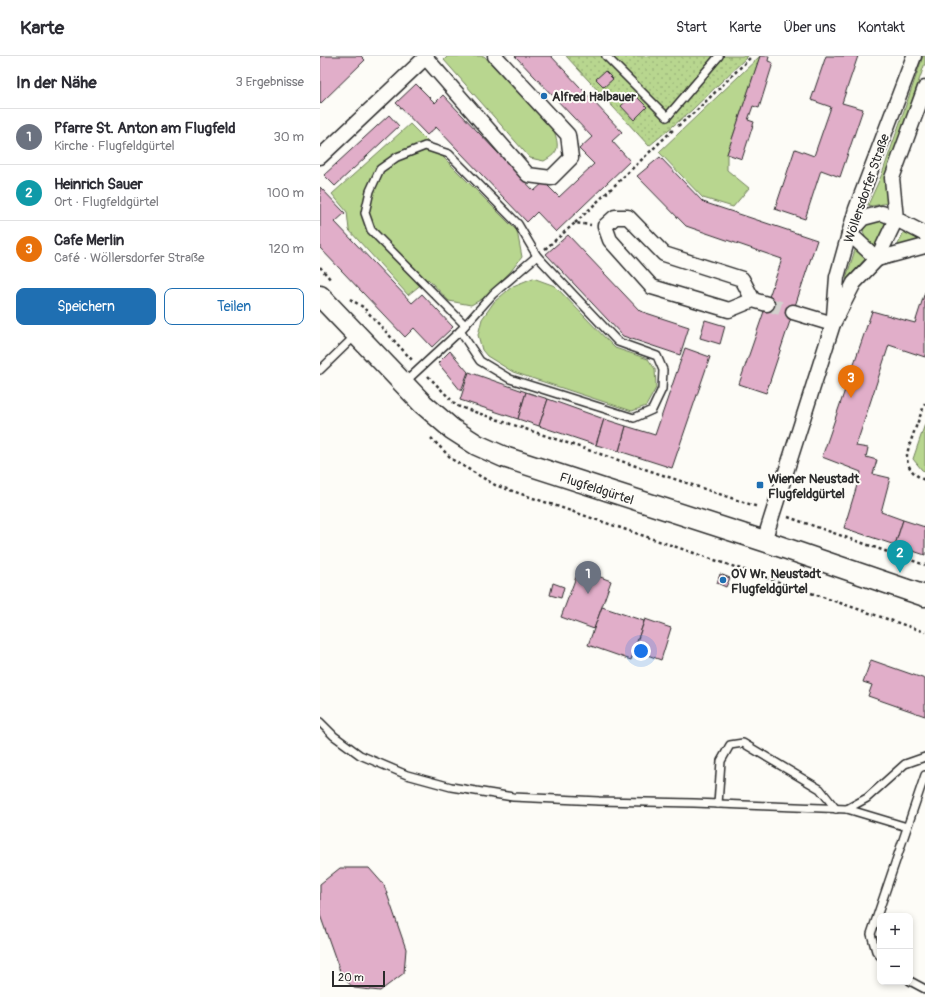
<!DOCTYPE html>
<html lang="de">
<head>
<meta charset="utf-8">
<style>
  :root { --surface:#fff; --page:#f7f7f7; --text:#2b2b33; --muted:#7c7c81; --line:#e1e1e2; --accent:#1f6fb2 }
  body { margin:0; font-family:Pangolin,sans-serif; background:var(--page); color:var(--text) }
  .controls { position:absolute; right:12px; bottom:12px; display:grid; overflow:hidden; border-radius:8px; box-shadow:0 2px 6px #0003 }
  .controls button { width:36px; height:36px; display:grid; place-items:center; padding:0; border:0; border-bottom:1px solid var(--line); background:var(--surface); color:var(--text); font:20px sans-serif }
  .scale { position:absolute; left:12px; bottom:10px; width:53px; box-sizing:border-box; padding-left:4px; border:2px solid #2b2b2b; border-top:0; font-size:11px; line-height:14px; white-space:nowrap; color:#2b2b2b; -webkit-text-stroke:3px #fdfcf7; paint-order:stroke }
  .you { position:absolute; left:321px; top:595px; width:14px; height:14px; margin:-10px; border:3px solid #fff; border-radius:50%; background:#1a73e8; box-shadow:0 0 0 6px #1a73e833 }
  .badge { display:grid; place-items:center; width:26px; height:26px; border-radius:50%; background:var(--accent); color:#fff; font-size:13px; font-weight:700 }
  .pin { position:absolute; translate:-50% -33px; filter:drop-shadow(0 1px 2px #0008) }
  .pin::after { content:''; position:absolute; top:21px; width:14px; height:12px; background:inherit; clip-path:polygon(0 0,100% 0,50% 100%) }
  .list { margin:0; padding:0; list-style:none }
  h2 { display:flex; justify-content:space-between; align-items:center; height:52px; margin:0; padding:0 16px; font-size:17px }
  h2 small { font-size:13px; font-weight:400; color:var(--muted) }
  .list li { display:grid; grid-template-columns:26px 1fr auto; gap:12px; align-items:center; box-sizing:border-box; height:56px; padding:0 16px; border-top:1px solid var(--line) }
  .list b { display:block; font-size:15px; white-space:nowrap }
  .list p { margin:0; font-size:13px; white-space:nowrap; color:var(--muted) }
  .list em { font-size:13px; font-style:normal; color:var(--muted) }
  .actions { display:flex; gap:8px; padding:12px 16px }
  .actions a { flex:1; padding:9px 0; border:1px solid var(--accent); border-radius:8px; text-align:center; font-size:14px; color:var(--accent) }
  .actions .main { background:var(--accent); color:#fff }
  .map { position:relative; flex:none; width:605px; height:941px; overflow:hidden }
  header { display:flex; align-items:center; gap:24px; box-sizing:border-box; height:56px; padding:0 20px; background:var(--surface); border-bottom:1px solid var(--line) }
  header strong { font-size:19px }
  nav { display:flex; gap:22px; margin-inline-start:auto; font-size:14px }
  main { display:flex }
  aside { flex:1; background:var(--surface) }
  .map>svg:first-child { display:block }
  .grass { fill:#b8d68f; stroke:#72805d }
  .park { fill:url(#park-dots); stroke:#72805d }
  .building { fill:#e1aec9; stroke:#2b2b2b }
  .lines { fill:none; stroke-linecap:round; stroke-linejoin:round }
  .street-tunnel { stroke:#d3d2ce; stroke-width:14; stroke-dasharray:14 7; stroke-linecap:butt }
  .lane-casing { stroke:#2b2b2b; stroke-width:10 }
  .street-casing { stroke:#2b2b2b; stroke-width:17 }
  .secondary-casing { stroke:#2b2b2b; stroke-width:23 }
  .path { stroke:#2b2b2b; stroke-width:2.5; stroke-dasharray:3 3; stroke-linecap:butt }
  .lane { stroke:#fdfcf7; stroke-width:7 }
  .street { stroke:#fdfcf7; stroke-width:14 }
  .secondary { stroke:#fdfcf7; stroke-width:20 }
  .poi-dot { fill:#1f6fb2; stroke:#fdfcf7; stroke-width:1.5 }
  .labels { text-anchor:middle; stroke-width:4; stroke-linejoin:round; paint-order:stroke }
  .poi-label { font-size:13px; font-weight:bold; fill:#2b2b2b; stroke:#fdfcf7; text-anchor:start }
  .street-label { font-size:13px; fill:#2b2b2b; stroke:#fdfcf7 }
</style>
</head>
<body>
<header>
<strong>Karte</strong>
<nav><a>Start</a><a>Karte</a><a>Über uns</a><a>Kontakt</a></nav>
</header>
<main>
<aside>
<h2>In der Nähe<small>3 Ergebnisse</small></h2>
<ul class="list">
<li><span class="badge" style="background:#6b7280">1</span><div><b>Pfarre St. Anton am Flugfeld</b><p>Kirche · Flugfeldgürtel</p></div><em>30 m</em></li>
<li><span class="badge" style="background:#0f9aa8">2</span><div><b>Heinrich Sauer</b><p>Ort · Flugfeldgürtel</p></div><em>100 m</em></li>
<li><span class="badge" style="background:#e8710a">3</span><div><b>Cafe Merlin</b><p>Café · Wöllersdorfer Straße</p></div><em>120 m</em></li>
</ul>
<div class="actions"><a class="main">Speichern</a><a>Teilen</a></div>
</aside>
<div class="map">
<svg width="605" height="941" viewBox="0 0 605 941">
  <defs>
    <pattern id="park-dots" width="8" height="8" patternUnits="userSpaceOnUse"><rect width="8" height="8" fill="#b8d68f"/><path d="M2 2h.1M6 6h.1" fill="none" stroke="#9eb87c" stroke-width="1.8" stroke-linecap="round"/></pattern>
  </defs>
  <rect width="100%" height="100%" fill="#fdfcf7"/>
  <filter id="ink" filterUnits="userSpaceOnUse"><feTurbulence type="fractalNoise" baseFrequency=".025" numOctaves="2"/><feDisplacementMap in="SourceGraphic" scale="8" xChannelSelector="R" yChannelSelector="G"/><feConvolveMatrix kernelMatrix="1 2 1 2 8 2 1 2 1" color-interpolation-filters="sRGB"/></filter>
  <g filter="url(#ink)">
    <!-- grass -->
    <g class="grass">
      <path d="M128,0H164L234,74C239,91 240,96 224,105L210,102L124,4Z"/>
      <path d="M440,0L407,98V114L429,132L413,151L383,142L339,96Z"/>
      <path d="M603,0H605V7L568,115V147L552,150L548,149L562,118Z"/>
      <path d="M90,68L197,175L202,201L191,215L164,242L151,249L129,245L108,223L88,239L29,174L27,156L12,138Z"/>
      <path d="M557,164L566,165V169L557,190L555,191C548,187 537,174 548,168C550,166 554,165 557,164Z"/>
      <path d="M584,175L600,182L602,185L576,193Z"/>
      <path d="M536,191L541,198L546,202L535,214L527,225L526,222Z"/>
      <path d="M213,222L235,230L295,292L328,303L335,313L336,332L326,350L312,355L193,316L167,300L162,294L158,279L162,263L174,246L193,230Z"/>
      <path d="M605,368V415L602,414L593,403Z"/>
    </g>
    <!-- park -->
    <path class="park" d="M246,0H428L372,54L329,90Z"/>
    <!-- building -->
    <g class="building">
      <path d="M0,0H41L45,4L0,48Z"/>
      <path d="M195,0H231L302,76L292,85L310,105L236,176L217,156L207,166L116,71L107,79L76,47L96,28L115,47L123,39L214,135L224,126L239,141L274,108L259,93L272,81Z"/>
      <path d="M440,0H449L448,5L453,7L439,52L433,50L428,64L434,66L422,103L407,98Z"/>
      <path d="M506,0H538L522,47L543,53L520,121L501,114L485,163L455,153L475,93L494,100L511,51L491,44Z"/>
      <path d="M285,15L293,23L284,31L276,23Z"/>
      <path d="M314,38L327,51L314,64L301,50Z"/>
      <path d="M69,59L79,70L15,130L4,119Z"/>
      <path d="M340,101L383,146L497,184L446,337L419,328L462,203L366,170L317,120Z"/>
      <path d="M0,131L25,157L15,166L92,247L102,238L133,271L112,291L94,272L85,281L0,192Z"/>
      <path d="M248,179L320,255L369,271L360,299L303,280L226,198Z"/>
      <path d="M605,236V301L569,289L536,390L548,392L546,401L557,404L553,418L570,422L561,456L583,464L575,489L524,472L541,416L502,401L552,255L595,267Z"/>
      <path d="M385,264L405,270L400,288L380,282Z"/>
      <path d="M365,292L390,301L352,412L299,395L306,370L335,379Z"/>
      <path d="M130,295L148,316L141,335L118,307Z"/>
      <path d="M149,316L206,336L198,363L140,344Z"/>
      <path d="M206,336L228,343L219,370L198,363Z"/>
      <path d="M228,343L284,363L276,389L219,370Z"/>
      <path d="M284,363L306,370L299,395L276,389Z"/>
      <path d="M583,464L605,471V499L575,489Z"/>
      <path d="M259,513L291,525L274,573L241,561Z"/>
      <path d="M400,518L410,522L406,531L397,527Z"/>
      <path d="M233,527L244,531L241,542L230,539Z"/>
      <path d="M282,551L324,565L311,604L268,589Z"/>
      <path d="M325,563L351,572L341,604L314,594Z"/>
      <path d="M551,604L605,623V660L548,640L552,629L543,626Z"/>
      <path d="M20,812H49L64,829L86,893L84,917L60,935L34,932L22,921L0,859V828Z"/>
    </g>
    <g class="lines">
      <!-- street-tunnel -->
      <path class="street-tunnel" d="M447,248L473,256"/>
      <!-- lane casing -->
      <g class="lane-casing">
        <g id="lane">
          <path d="M286,0L347,61L399,0"/>
          <path d="M140,275L160,305L190,323L314,362L332,354L342,333L343,314L337,300L298,286L217,200L198,168L129,98L105,90L77,101L60,113L50,135L45,157L51,174L145,269"/>
          <path d="M0,314L35,280"/>
          <path d="M84,327L140,275L173,238L217,200"/>
          <path d="M0,666L14,680L40,699L87,719L131,731L193,741L279,745L374,747L527,753L587,771"/>
          <path d="M398,748L401,705L410,689L423,687L500,733L516,753"/>
          <path d="M527,753L547,742L585,708L605,701"/>
          <path d="M560,900L556,895L551,878L605,719"/>
          <path d="M590,925L605,933"/>
        </g>
      </g>
      <!-- street casing -->
      <g class="street-casing">
        <g id="street">
          <path d="M106,2L208,119L231,122L251,102L248,79L175,0"/>
          <path d="M0,101L107,0"/>
          <path d="M530,176L543,162L562,157L576,163L605,178"/>
          <path d="M529,177L557,203"/>
          <path d="M557,203L605,190"/>
          <path d="M433,244L409,254L332,231L290,184L285,170L295,161H308L344,198L422,223L433,244L447,248"/>
          <path d="M473,256L513,268"/>
          <path d="M514,260L517,221L536,153L594,0"/>
          <path d="M444,485L513,268L534,227L557,203L576,163L572,122L605,32"/>
        </g>
      </g>
      <!-- secondary casing -->
      <g class="secondary-casing">
        <path id="secondary" d="M0,240L103,348L132,373L157,389L184,401L444,485L605,540"/>
      </g>
      <!-- path -->
      <g class="path">
        <path d="M358,70L376,55L432,0"/>
        <path d="M255,167L355,72"/>
        <path d="M225,193L255,167L271,169"/>
        <path d="M0,211L11,224"/>
        <path d="M30,243L43,251L92,304"/>
        <path d="M108,320L137,350L438,451"/>
        <path d="M605,347C602,356 586,394 587,401C587,412 595,420 605,424"/>
        <path d="M111,382L133,404L175,429L605,576"/>
        <path d="M468,461L605,509"/>
      </g>
      <!-- lane -->
      <use href="#lane" class="lane"/>
      <!-- street -->
      <use href="#street" class="street"/>
      <!-- secondary -->
      <use href="#secondary" class="secondary"/>
    </g>
  </g>
  <!-- markers -->
  <g class="poi-dot">
    <circle cx="224" cy="40" r="4"/>
    <rect x="436" y="425" width="8" height="8" rx="2"/>
    <circle cx="403" cy="524" r="4"/>
  </g>
  <g class="labels">
    <!-- poi labels -->
    <g class="poi-label">
      <text x="232" y="45">Alfred Halbauer</text>
      <text x="448" y="427">Wiener Neustadt<tspan x="448" dy="15">Flugfeldgürtel</tspan></text>
      <text x="411" y="522">OV Wr. Neustadt<tspan x="411" dy="15">Flugfeldgürtel</tspan></text>
    </g>
    <!-- street labels -->
    <g class="street-label">
      <text transform="translate(546 132) rotate(-71)" y="5">Wöllersdorfer Straße</text>
      <text transform="translate(277 432) rotate(18)" y="5">Flugfeldgürtel</text>
    </g>
  </g>
</svg>
<div class="controls">
<button>+</button>
<button>−</button>
</div>
<div class="scale">20 m</div>
<div class="you"></div>
<div class="pin badge" style="left:268px;top:538px;background:#6b7280">1</div>
<div class="pin badge" style="left:580px;top:517px;background:#0f9aa8">2</div>
<div class="pin badge" style="left:531px;top:342px;background:#e8710a">3</div>
</div>
</main>
</body>
</html>
